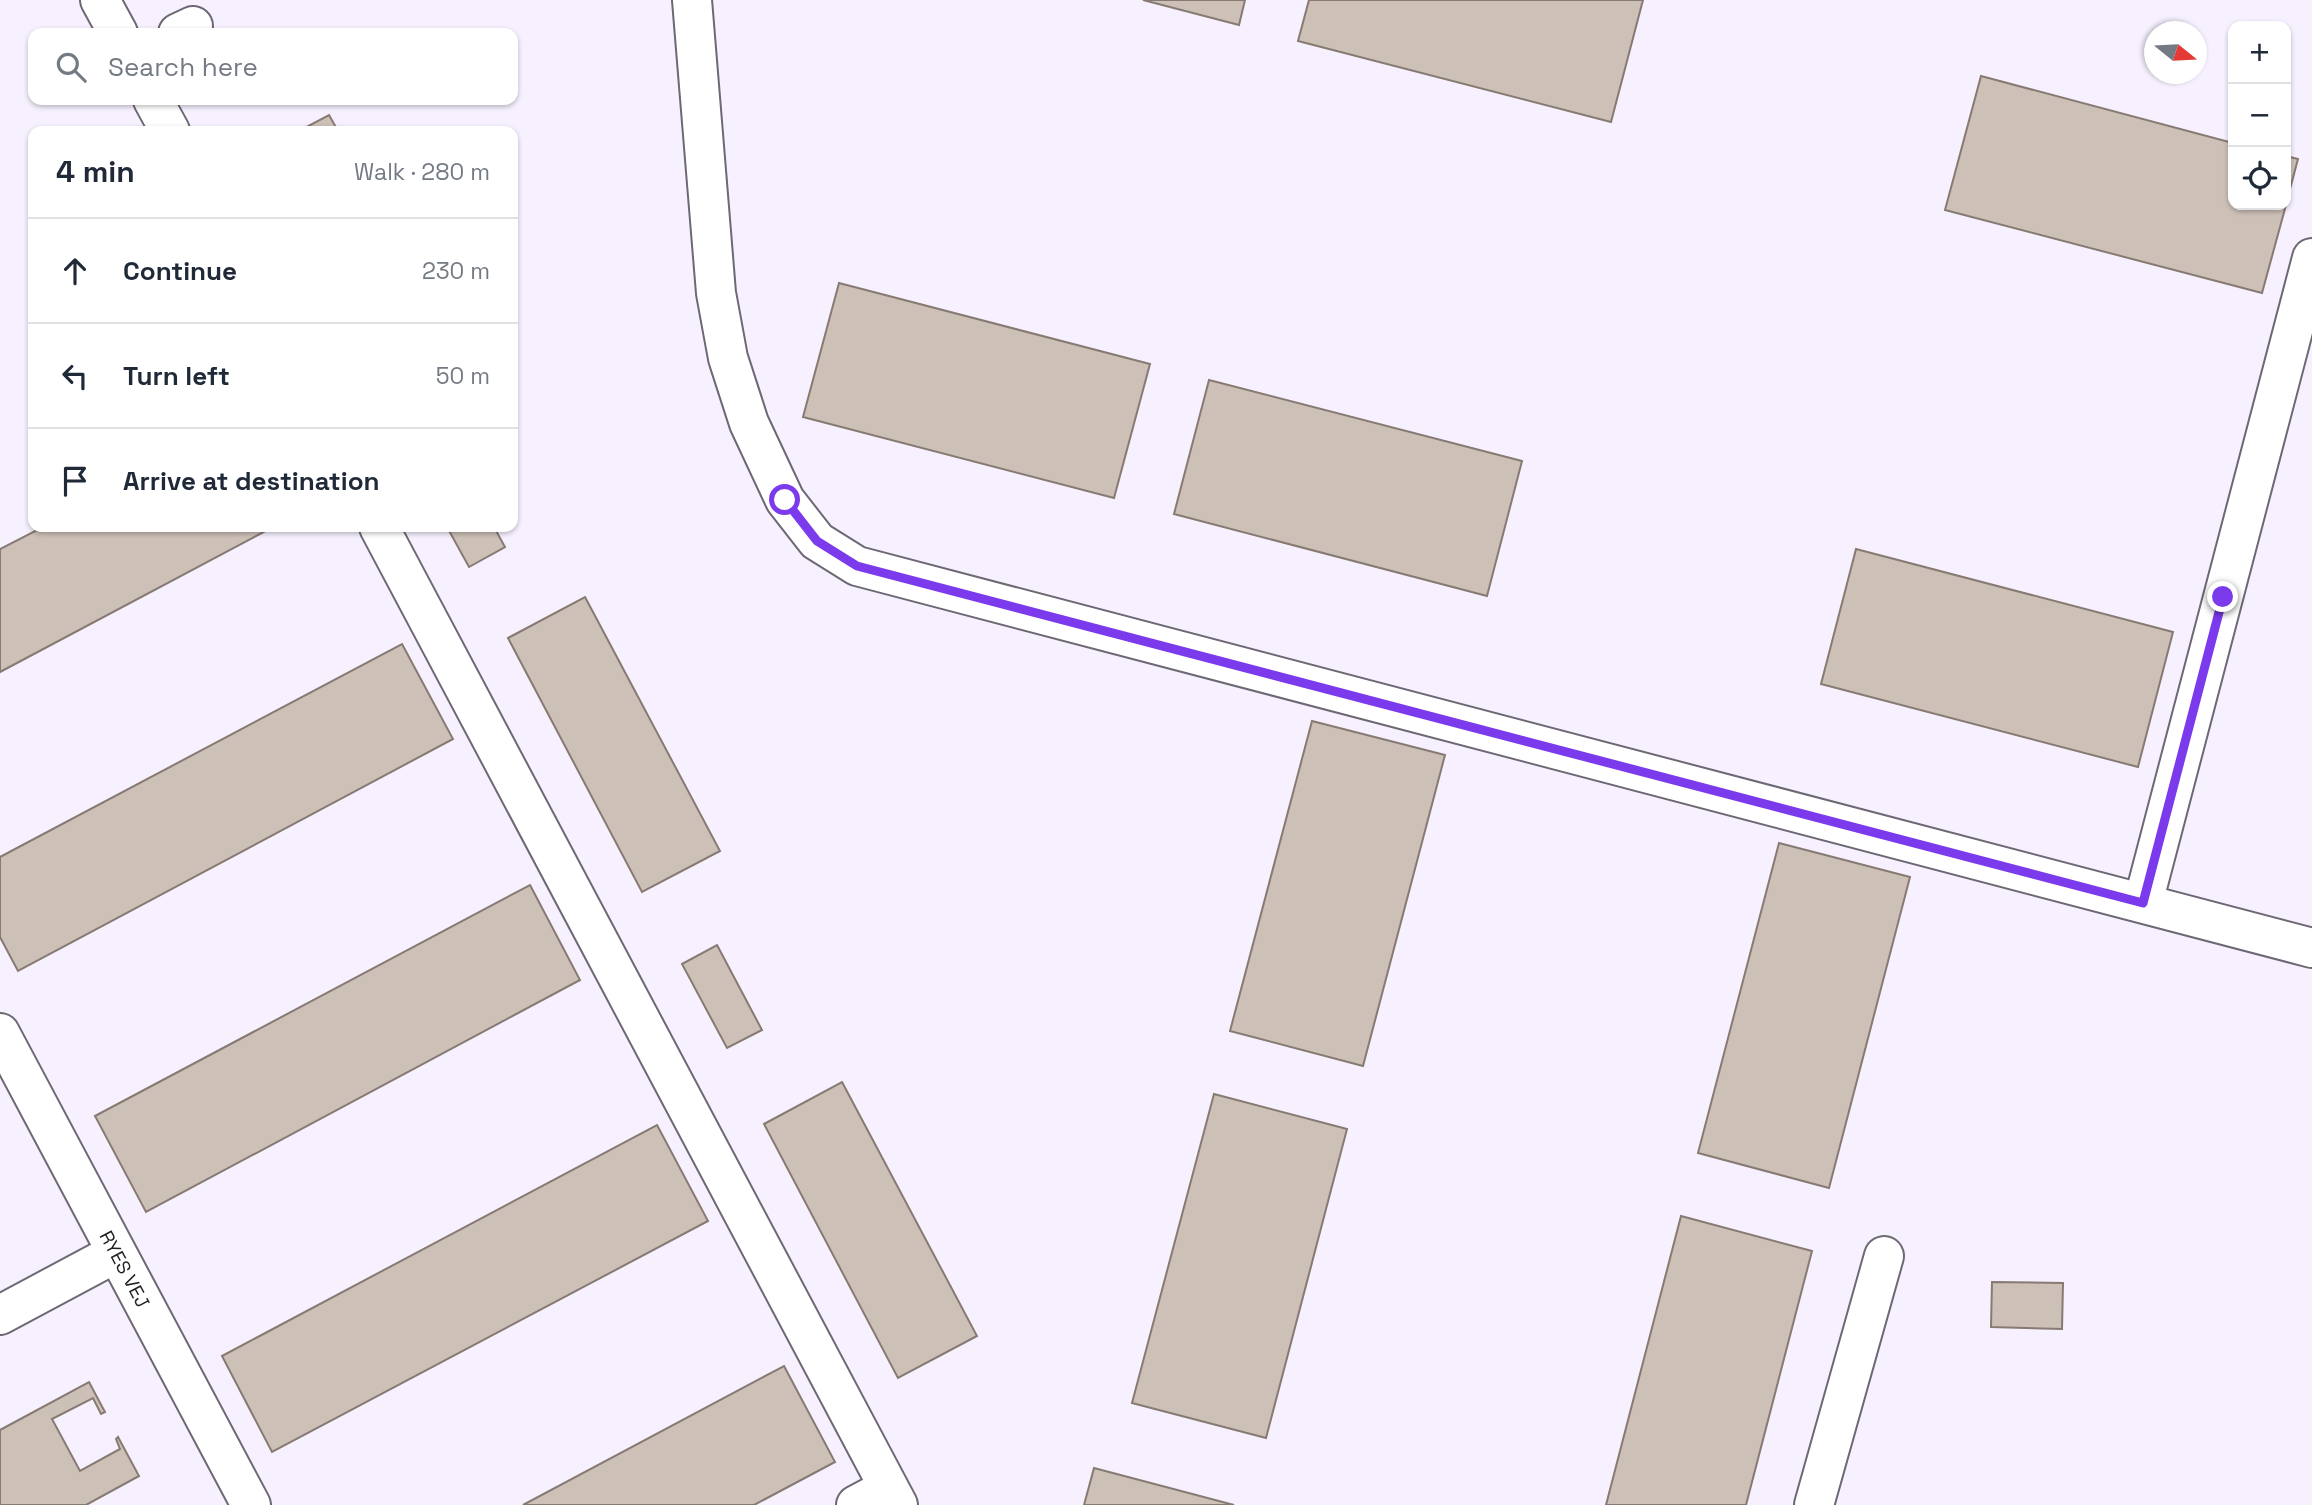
<!DOCTYPE html>
<html lang="en">
<head>
<meta charset="utf-8">
<style>
  :root { --surface:#fff; --page:#f2f2f3; --text:#1f2937; --muted:#747a83; --line:#e0e1e3 }
  body { margin:0; font-family:"Space Grotesk",sans-serif; background:var(--page); color:var(--text) }
  .controls { position:absolute; right:21px; top:21px; display:grid; overflow:hidden; border-radius:14px; box-shadow:0 2px 5px #0004 }
  .controls button { width:63px; height:63px; display:grid; place-items:center; padding:0; border:0; border-bottom:2px solid var(--line); background:var(--surface); color:var(--text); font:35px sans-serif }
  .compass { position:absolute; left:2144px; top:21px; width:63px; height:63px; border-radius:50%; background:var(--surface); box-shadow:0 2px 5px #0004; rotate:108deg }
  .stop { position:absolute; width:21px; height:21px; margin:-16px; border:5px solid #7c3aed; border-radius:50%; background:#fff }
  .stop.end { background:#7c3aed; border-color:#fff; box-shadow:0 2px 7px #0008 }
  .list { margin:0; padding:0; list-style:none }
  h2 { display:flex; justify-content:space-between; align-items:center; height:91px; margin:0; padding:0 28px; font-size:30px }
  h2 small { font-size:23px; font-weight:400; color:var(--muted) }
  .list li { display:grid; grid-template-columns:46px 1fr auto; gap:21px; align-items:center; box-sizing:border-box; height:105px; padding:0 28px; border-top:2px solid var(--line) }
  .list b { display:block; font-size:26px; white-space:nowrap }
  .list em { font-size:23px; font-style:normal; color:var(--muted) }
  .icon { flex:none; width:38px; height:38px; fill:none; stroke:currentColor; stroke-width:2; stroke-linecap:round; stroke-linejoin:round }
  .map { position:relative; flex:none; width:2312px; height:1505px; overflow:hidden }
  .search { position:absolute; background:var(--surface); box-shadow:0 2px 5px #0004; left:28px; top:28px; width:490px; height:77px; display:flex; align-items:center; gap:18px; box-sizing:border-box; padding:0 24px; border-radius:14px; color:var(--muted); font-size:26px }
  .panel { position:absolute; background:var(--surface); box-shadow:0 2px 5px #0004; left:28px; top:126px; width:490px; height:406px; border-radius:14px }
  .map>svg:first-child { display:block }
  .building { fill:#cdc0b7; stroke:#867a72; stroke-width:2 }
  .lines { fill:none; stroke-linecap:round; stroke-linejoin:round }
  .minor-casing { stroke:#6d6874; stroke-width:42 }
  .minor { stroke:#fff; stroke-width:38 }
  .route { stroke:#7c3aed; stroke-width:9 }
  .labels { text-anchor:middle; stroke-width:6; stroke-linejoin:round; paint-order:stroke }
  .street-label { font-size:19px; fill:#221f24; stroke:#fff }
</style>
</head>
<body>
<div class="map">
<svg width="2312" height="1505" viewBox="0 0 2312 1505">
  <rect width="100%" height="100%" fill="#f7f1ff"/>
  <!-- building -->
  <g class="building">
    <path d="M1143,0H1245L1239,25Z"/>
    <path d="M1309,0H1643L1611,122L1298,41Z"/>
    <path d="M1981,76L2233,143V205H2286L2262,293L1945,210Z"/>
    <path d="M329,115L338,131H299Z"/>
    <path d="M2286,156L2298,159L2286,204Z"/>
    <path d="M839,283L1150,364L1114,498L803,417Z"/>
    <path d="M1209,380L1522,461L1487,596L1174,514Z"/>
    <path d="M43,527H273L0,672V549Z"/>
    <path d="M447,527H494L505,547L469,567Z"/>
    <path d="M1856,549L2173,632L2138,767L1821,684Z"/>
    <path d="M585,597L720,851L642,892L508,638Z"/>
    <path d="M402,644L453,739L18,971L0,937V857Z"/>
    <path d="M1312,721L1445,755L1363,1066L1230,1031Z"/>
    <path d="M1779,843L1910,877L1829,1188L1698,1153Z"/>
    <path d="M530,885L580,980L146,1212L95,1116Z"/>
    <path d="M717,945L762,1030L727,1048L682,964Z"/>
    <path d="M842,1082L977,1336L898,1378L764,1124Z"/>
    <path d="M1214,1094L1347,1129L1266,1438L1132,1403Z"/>
    <path d="M657,1125L708,1221L272,1452L222,1356Z"/>
    <path d="M1681,1216L1812,1251L1746,1505H1606Z"/>
    <path d="M1992,1282L2063,1283L2062,1329L1991,1327Z"/>
    <path d="M784,1366L835,1462L754,1505H523Z"/>
    <path d="M89,1382L105,1412L101,1414L93,1398L52,1419L80,1471L120,1449L116,1439L118,1437L139,1476L86,1505H0V1430Z"/>
    <path d="M1094,1468L1234,1505H1084Z"/>
  </g>
  <g class="lines">
    <!-- minor casing -->
    <g class="minor-casing">
      <g id="minor">
        <path d="M100,0L118,33"/>
        <path d="M692,0L716,293L728,358L749,423L785,500L817,541L857,566L2312,948"/>
        <path d="M178,33L193,26"/>
        <path d="M153,100L170,131"/>
        <path d="M379,527L898,1505"/>
        <path d="M2143,903L2312,258"/>
        <path d="M0,1033L251,1505"/>
        <path d="M0,1315L116,1253"/>
        <path d="M856,1505L888,1488"/>
        <path d="M1814,1505L1884,1256"/>
      </g>
    </g>
    <!-- minor -->
    <use href="#minor" class="minor"/>
  </g>
  <g class="lines">
    <!-- route -->
    <path class="route" d="M785,500L817,541L857,566L2143,903L2223,597"/>
  </g>
  <g class="labels">
    <!-- street labels -->
    <g class="street-label">
      <text transform="translate(125 1269) rotate(62)" y="7">RYES VEJ</text>
    </g>
  </g>
</svg>
<div class="controls">
<button>+</button>
<button>−</button>
<button><svg class="icon" aria-label="locate" viewBox="0 0 24 24"><circle cx="12" cy="12" r="6"/><path d="M12 2v4M12 18v4M2 12h4M18 12h4"/></svg></button>
</div>
<svg class="compass" viewBox="-18 -18 36 36"><path d="M0-13l5 13h-10z" fill="#e53935"/><path d="M0 13l5-13h-10z" fill="#747a83"/></svg>
<div class="stop" style="left:785px;top:500px"></div>
<div class="stop end" style="left:2223px;top:597px"></div>
<div class="search"><svg class="icon" aria-label="search" viewBox="0 0 24 24"><circle cx="10" cy="10" r="6"/><path d="M15 15l6 6"/></svg>Search here</div>
<section class="panel">
<h2>4 min<small>Walk · 280 m</small></h2>
<ul class="list">
<li><svg class="icon" aria-label="ahead" viewBox="0 0 24 24"><path d="M12 20V5M6 11l6-6 6 6"/></svg><div><b>Continue</b></div><em>230 m</em></li>
<li><svg class="icon" aria-label="left" viewBox="0 0 24 24"><path d="M17 20v-9H6M10 6l-5 5 5 5"/></svg><div><b>Turn left</b></div><em>50 m</em></li>
<li><svg class="icon" aria-label="arrive" viewBox="0 0 24 24"><path d="M6 21V4h12l-3 4 3 4H6"/></svg><div><b>Arrive at destination</b></div></li>
</ul>
</section>
</div>
</body>
</html>
